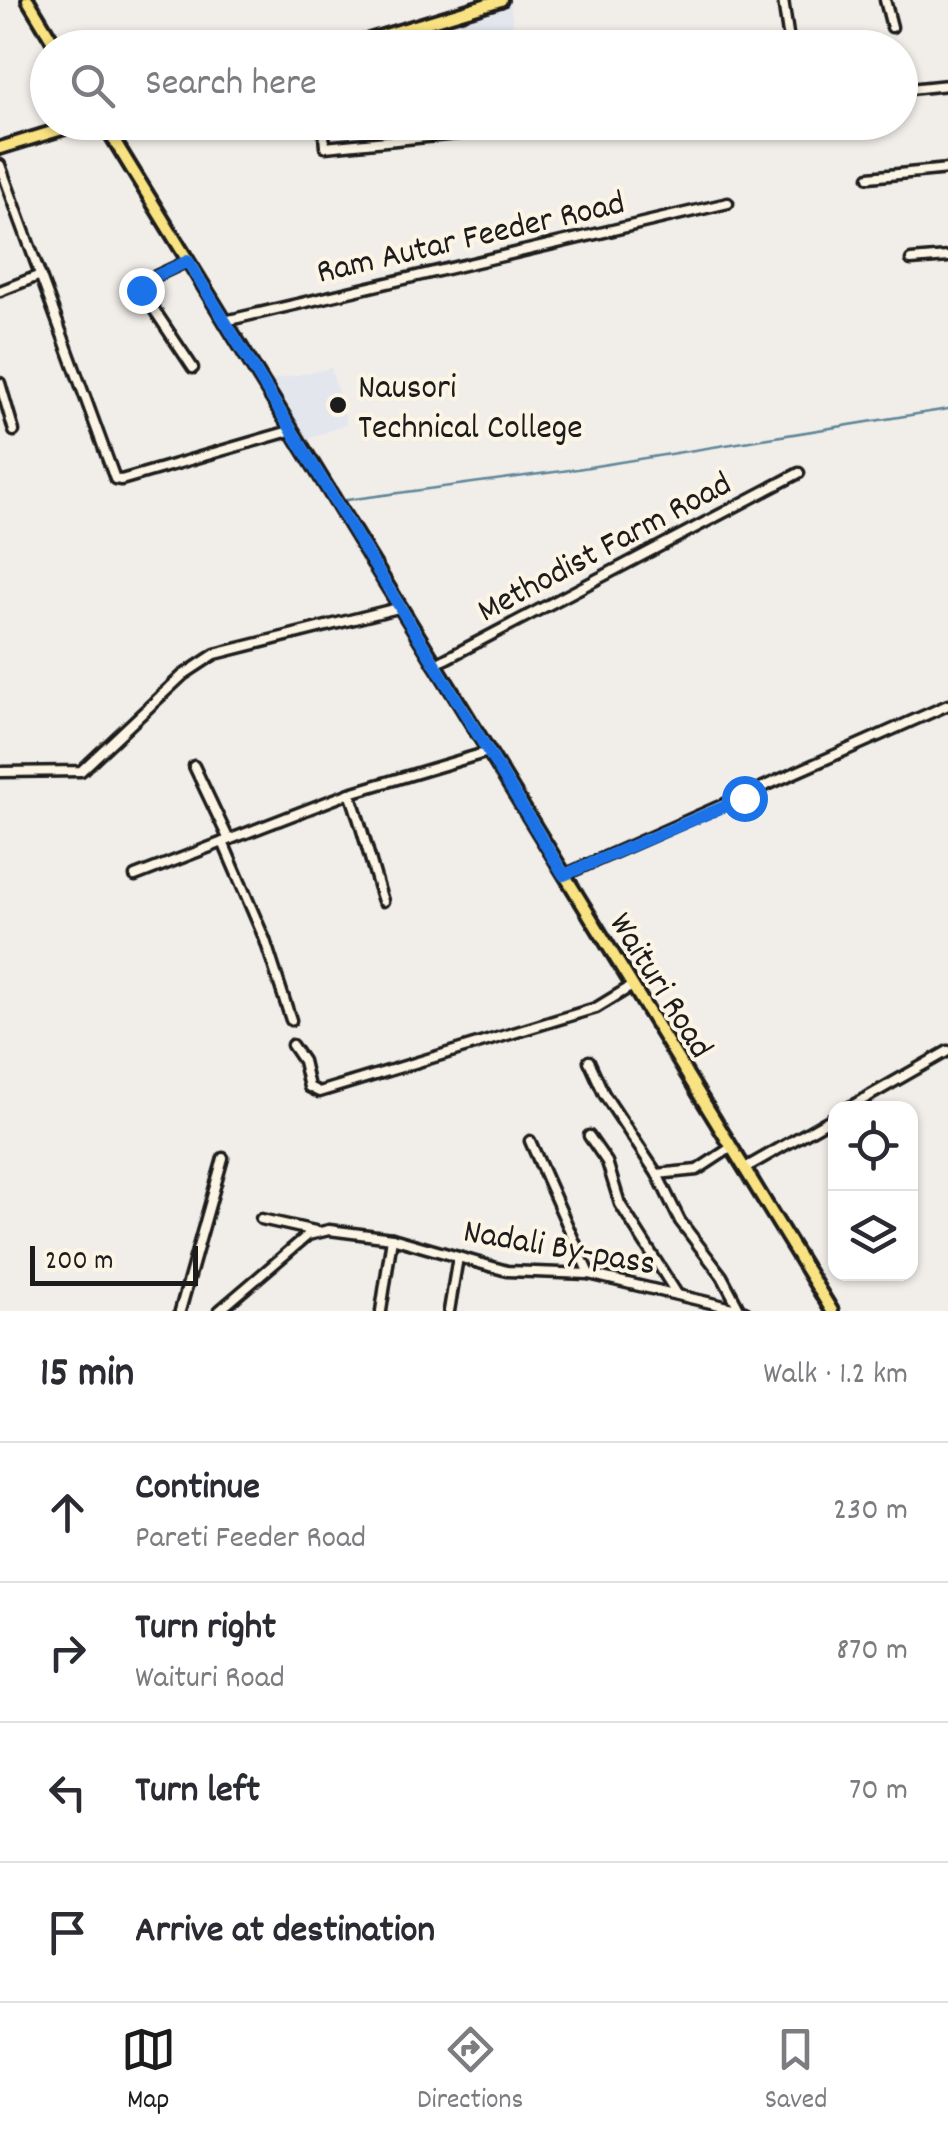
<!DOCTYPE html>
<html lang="en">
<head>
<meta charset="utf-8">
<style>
  :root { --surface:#fff; --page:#f2f2f3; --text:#2b2b33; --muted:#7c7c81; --line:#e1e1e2; --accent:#1c1c1c }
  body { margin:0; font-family:Dekko,sans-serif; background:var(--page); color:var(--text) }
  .controls { position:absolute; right:30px; bottom:30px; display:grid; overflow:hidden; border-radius:20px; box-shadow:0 2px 8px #0004 }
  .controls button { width:90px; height:90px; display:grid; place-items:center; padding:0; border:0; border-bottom:2px solid var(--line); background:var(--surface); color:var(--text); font:50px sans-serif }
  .scale { position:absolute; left:30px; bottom:25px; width:168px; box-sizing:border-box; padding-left:10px; border:5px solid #1c1c1c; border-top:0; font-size:28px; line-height:35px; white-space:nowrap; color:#1c1c1c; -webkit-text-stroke:8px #fcf5e5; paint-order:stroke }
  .stop { position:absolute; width:30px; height:30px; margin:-22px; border:8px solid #1a73e8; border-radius:50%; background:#fff }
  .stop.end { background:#1a73e8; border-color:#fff; box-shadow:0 2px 10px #0008 }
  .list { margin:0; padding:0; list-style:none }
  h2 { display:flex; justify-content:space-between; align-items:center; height:130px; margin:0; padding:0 40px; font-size:42px }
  h2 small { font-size:32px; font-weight:400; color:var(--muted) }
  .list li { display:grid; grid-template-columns:65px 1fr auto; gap:30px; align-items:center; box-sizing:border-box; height:140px; padding:0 40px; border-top:2px solid var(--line) }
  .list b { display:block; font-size:38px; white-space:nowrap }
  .list p { margin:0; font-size:32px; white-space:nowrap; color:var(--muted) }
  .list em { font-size:32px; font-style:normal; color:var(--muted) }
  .icon { flex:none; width:55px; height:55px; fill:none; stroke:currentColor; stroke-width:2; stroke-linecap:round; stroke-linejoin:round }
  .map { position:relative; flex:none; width:948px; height:1311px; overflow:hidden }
  .search { position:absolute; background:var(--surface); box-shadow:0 2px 8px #0004; left:30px; right:30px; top:30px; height:110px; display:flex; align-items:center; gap:25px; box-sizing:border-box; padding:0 35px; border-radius:55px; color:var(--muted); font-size:38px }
  .sheet { height:690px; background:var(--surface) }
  nav { display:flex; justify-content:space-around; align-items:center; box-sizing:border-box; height:140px; border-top:2px solid var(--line); background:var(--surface); font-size:28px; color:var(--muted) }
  nav a { display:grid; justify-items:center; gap:5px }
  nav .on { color:var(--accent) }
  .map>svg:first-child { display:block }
  .built { fill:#e4e6ee }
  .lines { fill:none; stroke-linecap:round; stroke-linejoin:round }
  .stream { stroke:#5e8598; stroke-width:2.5 }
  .minor-casing { stroke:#1c1c1c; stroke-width:15 }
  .major-casing { stroke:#1c1c1c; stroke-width:18 }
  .minor { stroke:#fcf5e5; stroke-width:8 }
  .major { stroke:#f8e281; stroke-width:10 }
  .route { stroke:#1a73e8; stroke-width:12 }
  .poi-dot { fill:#1c1c1c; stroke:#fcf5e5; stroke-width:4 }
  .labels { text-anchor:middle; stroke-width:8; stroke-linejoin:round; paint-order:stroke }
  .street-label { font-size:35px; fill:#1c1c1c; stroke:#fcf5e5 }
  .poi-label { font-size:35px; fill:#1c1c1c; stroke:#fcf5e5; text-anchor:start }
</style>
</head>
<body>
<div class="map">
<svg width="948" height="1311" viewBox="0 0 948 1311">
  <rect width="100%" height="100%" fill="#f1eee9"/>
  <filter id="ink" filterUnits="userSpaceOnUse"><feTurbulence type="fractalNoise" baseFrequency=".01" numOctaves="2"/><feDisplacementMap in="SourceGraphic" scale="20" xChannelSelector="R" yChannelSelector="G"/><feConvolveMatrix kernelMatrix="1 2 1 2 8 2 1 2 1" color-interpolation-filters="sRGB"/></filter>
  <g filter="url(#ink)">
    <!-- built -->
    <g class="built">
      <path d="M510,0L516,47H444L441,21Z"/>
      <path d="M331,368L347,424L304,441L266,381Z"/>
    </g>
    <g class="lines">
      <!-- stream -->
      <path class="stream" d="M339,501L577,469L948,409"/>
      <!-- minor casing -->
      <g class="minor-casing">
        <g id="minor">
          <path d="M783,0L790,48"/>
          <path d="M885,0L892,27"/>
          <path d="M900,90L948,85"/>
          <path d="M323,122L325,147L580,122"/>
          <path d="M0,165L115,479L121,480L293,430"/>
          <path d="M869,177L948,169"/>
          <path d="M911,260L948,257"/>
          <path d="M188,261L143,282L139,287L193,368"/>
          <path d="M0,291L38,276"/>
          <path d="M225,321L728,203"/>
          <path d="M0,383L14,431"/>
          <path d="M434,665L799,473"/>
          <path d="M194,766L229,840"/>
          <path d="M0,772L81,771L183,675L215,654L402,607"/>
          <path d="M350,793C363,829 371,865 383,901"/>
          <path d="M223,842L265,940L291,1020"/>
          <path d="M564,875L948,705"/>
          <path d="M135,876L350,793L488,752"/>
          <path d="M292,1045L303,1061L309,1087L319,1092L596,1008L632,986"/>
          <path d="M589,1061L604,1094L657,1174L680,1221L722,1276L740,1310"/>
          <path d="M848,1108L948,1051"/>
          <path d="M589,1136L607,1162L620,1204L677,1294"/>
          <path d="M530,1141L589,1274"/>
          <path d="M745,1168L836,1116"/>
          <path d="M657,1174L697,1170L732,1147"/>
          <path d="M261,1219L315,1231"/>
          <path d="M180,1311L223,1158"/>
          <path d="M219,1311L308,1235L329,1230L392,1238L507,1271L589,1274L745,1311"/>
          <path d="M381,1311L392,1238"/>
          <path d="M449,1311L458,1257"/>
        </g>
      </g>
      <!-- major casing -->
      <g class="major-casing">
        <g id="major">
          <path d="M28,0L57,48"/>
          <path d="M342,48L501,0"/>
          <path d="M103,122L832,1311"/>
          <path d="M0,148L85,122"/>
        </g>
      </g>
      <!-- minor -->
      <use href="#minor" class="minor"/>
      <!-- major -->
      <use href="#major" class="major"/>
    </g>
  </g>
  <g class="lines" filter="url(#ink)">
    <!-- route -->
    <path class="route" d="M141,290L140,286L144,282L188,261L564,875L744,798"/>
  </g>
  <!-- markers -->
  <circle class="poi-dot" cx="338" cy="405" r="10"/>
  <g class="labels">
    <!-- street labels -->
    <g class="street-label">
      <text transform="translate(470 235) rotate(-13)" y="12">Ram Autar Feeder Road</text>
      <text transform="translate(603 545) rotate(-28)" y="12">Methodist Farm Road</text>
      <text transform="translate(663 984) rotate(58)" y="12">Waituri Road</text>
      <text transform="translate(560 1245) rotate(10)" y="12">Nadali By-pass</text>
    </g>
    <!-- poi labels -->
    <g class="poi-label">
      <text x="358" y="397">Nausori<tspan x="358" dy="40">Technical College</tspan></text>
    </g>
  </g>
</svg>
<div class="controls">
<button><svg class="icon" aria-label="locate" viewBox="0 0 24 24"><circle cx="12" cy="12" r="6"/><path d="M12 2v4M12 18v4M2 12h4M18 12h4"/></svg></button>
<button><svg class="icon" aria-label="layers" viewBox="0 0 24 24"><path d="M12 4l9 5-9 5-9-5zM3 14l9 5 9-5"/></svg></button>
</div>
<div class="scale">200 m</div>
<div class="stop" style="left:744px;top:798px"></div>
<div class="stop end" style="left:141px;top:290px"></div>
<div class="search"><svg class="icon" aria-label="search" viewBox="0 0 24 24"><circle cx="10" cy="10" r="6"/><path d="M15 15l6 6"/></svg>Search here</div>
</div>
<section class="sheet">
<h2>15 min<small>Walk · 1.2 km</small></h2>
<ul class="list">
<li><svg class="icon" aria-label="ahead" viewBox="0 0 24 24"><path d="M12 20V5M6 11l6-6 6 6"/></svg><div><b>Continue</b><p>Pareti Feeder Road</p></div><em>230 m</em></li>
<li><svg class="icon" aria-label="right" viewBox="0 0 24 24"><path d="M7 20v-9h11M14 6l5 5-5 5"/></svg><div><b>Turn right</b><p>Waituri Road</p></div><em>870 m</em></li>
<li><svg class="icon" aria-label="left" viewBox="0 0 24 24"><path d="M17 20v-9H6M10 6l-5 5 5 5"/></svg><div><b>Turn left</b></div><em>70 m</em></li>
<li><svg class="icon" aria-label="arrive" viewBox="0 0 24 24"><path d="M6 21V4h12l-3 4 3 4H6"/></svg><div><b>Arrive at destination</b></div></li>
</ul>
</section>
<nav>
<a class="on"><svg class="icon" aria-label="map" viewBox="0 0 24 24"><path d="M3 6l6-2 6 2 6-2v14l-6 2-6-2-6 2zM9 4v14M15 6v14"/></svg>Map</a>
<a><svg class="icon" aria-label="directions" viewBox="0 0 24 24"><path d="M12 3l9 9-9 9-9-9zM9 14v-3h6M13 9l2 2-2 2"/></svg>Directions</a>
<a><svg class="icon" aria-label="saved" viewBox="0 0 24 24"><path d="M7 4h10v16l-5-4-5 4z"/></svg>Saved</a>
</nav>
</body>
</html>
